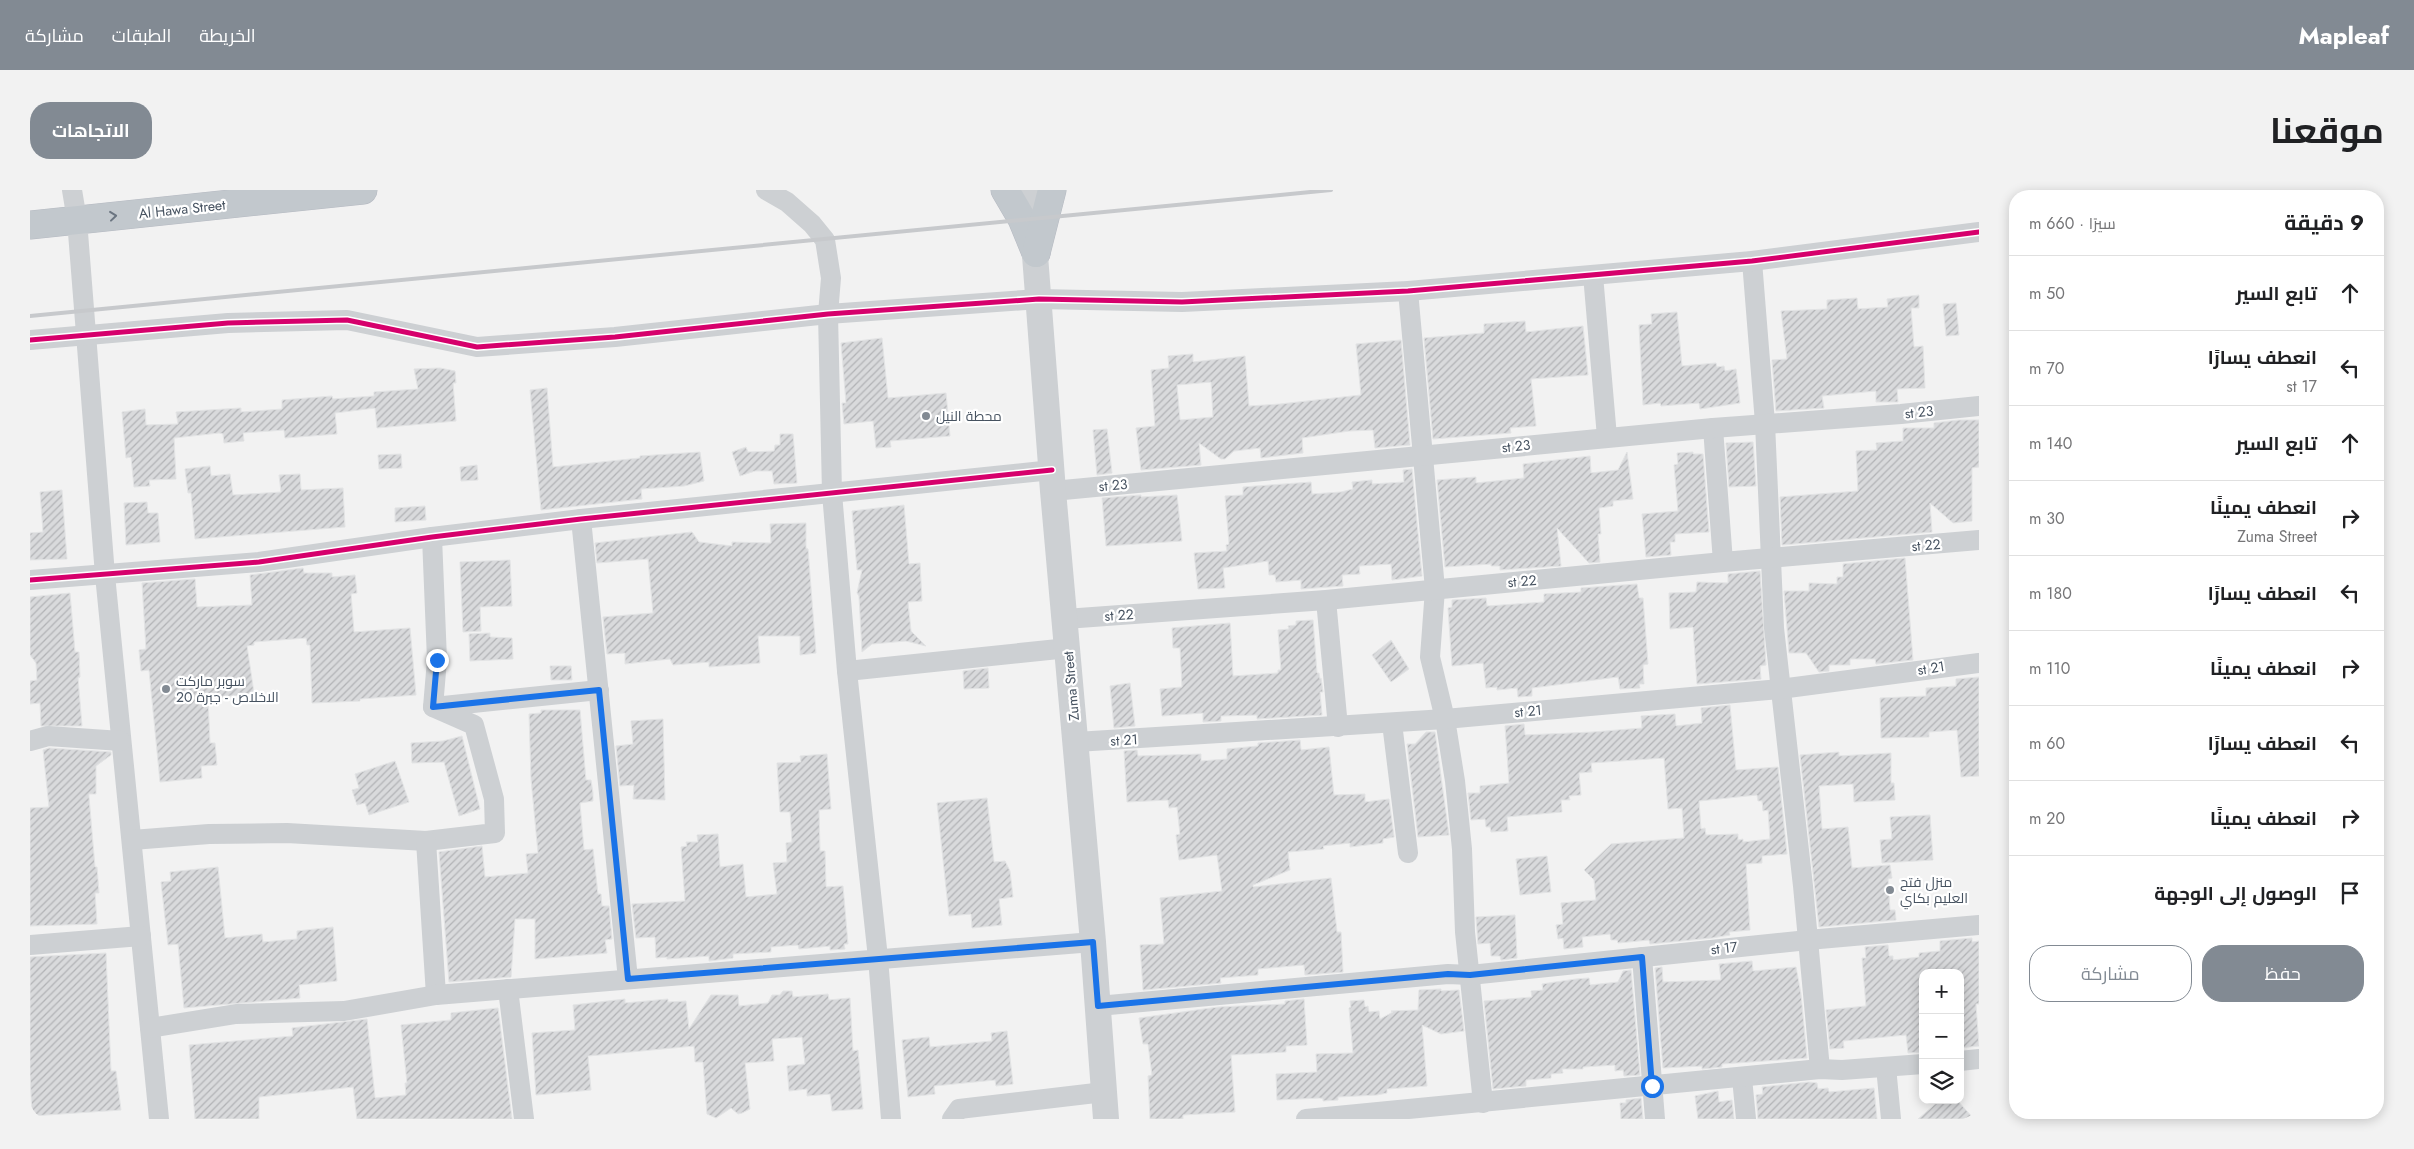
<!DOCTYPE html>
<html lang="ar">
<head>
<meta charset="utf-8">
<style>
  :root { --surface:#fff; --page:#f2f2f2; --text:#202124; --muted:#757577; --line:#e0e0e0; --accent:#828a93 }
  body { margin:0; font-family:Jost,Cairo,sans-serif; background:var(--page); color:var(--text); direction:rtl }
  .controls { position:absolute; right:15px; bottom:15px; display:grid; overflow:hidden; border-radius:10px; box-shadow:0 2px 12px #0003 }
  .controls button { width:45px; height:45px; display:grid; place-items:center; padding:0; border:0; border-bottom:1px solid var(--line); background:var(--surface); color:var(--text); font:25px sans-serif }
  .stop { position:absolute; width:15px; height:15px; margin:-11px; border:4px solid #1a73e8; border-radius:50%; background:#fff }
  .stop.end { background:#1a73e8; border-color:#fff; box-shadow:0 1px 5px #0008 }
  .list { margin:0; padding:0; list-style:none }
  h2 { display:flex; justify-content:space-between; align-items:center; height:65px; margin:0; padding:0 20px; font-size:21px }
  h2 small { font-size:16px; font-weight:400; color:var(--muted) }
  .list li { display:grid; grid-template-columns:32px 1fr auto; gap:15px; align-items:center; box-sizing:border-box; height:75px; padding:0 20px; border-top:1px solid var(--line) }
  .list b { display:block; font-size:19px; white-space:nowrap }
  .list p { margin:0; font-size:16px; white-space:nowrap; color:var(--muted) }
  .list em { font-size:16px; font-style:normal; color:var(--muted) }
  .actions { display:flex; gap:10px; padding:15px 20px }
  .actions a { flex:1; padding:11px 0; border:1px solid var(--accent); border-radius:20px; text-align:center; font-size:18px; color:var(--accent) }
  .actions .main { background:var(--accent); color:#fff }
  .icon { flex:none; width:28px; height:28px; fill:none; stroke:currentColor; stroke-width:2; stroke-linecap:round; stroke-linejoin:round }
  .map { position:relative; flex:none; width:1949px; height:929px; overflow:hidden; direction:ltr; border-radius:20px }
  header { display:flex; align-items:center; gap:30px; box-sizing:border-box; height:70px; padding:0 25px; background:var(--accent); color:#fff }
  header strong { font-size:24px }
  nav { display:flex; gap:28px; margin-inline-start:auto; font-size:18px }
  .intro { display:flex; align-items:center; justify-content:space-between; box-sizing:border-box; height:120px; padding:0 30px }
  h1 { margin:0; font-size:35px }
  .button { padding:12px 22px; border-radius:20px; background:var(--accent); color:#fff; font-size:18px; font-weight:700 }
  main { display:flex; gap:30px; padding:0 30px }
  aside { flex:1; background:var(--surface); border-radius:20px; box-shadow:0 2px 12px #0003 }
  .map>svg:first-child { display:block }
  .building { fill:url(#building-hatch); stroke:#e3e4e5; fill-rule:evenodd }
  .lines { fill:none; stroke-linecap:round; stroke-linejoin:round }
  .trunk-casing { stroke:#b6bac2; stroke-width:29 }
  .minor { stroke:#cdd0d3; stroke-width:20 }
  .tertiary { stroke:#cdd0d3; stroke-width:26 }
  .trunk { stroke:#c2c8cd; stroke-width:28 }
  .rail { stroke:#c7c9cc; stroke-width:4 }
  .cycleway-casing { stroke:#fff; stroke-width:8 }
  .cycleway { stroke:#d6006c; stroke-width:5 }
  .oneway { stroke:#6b7581 }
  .route { stroke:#1a73e8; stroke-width:6 }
  .poi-dot { fill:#828a93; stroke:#fff; stroke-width:2 }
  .labels { text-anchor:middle; stroke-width:4.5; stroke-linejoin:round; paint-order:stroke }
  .street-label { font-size:14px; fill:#465260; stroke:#fff }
  .poi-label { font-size:14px; fill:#465260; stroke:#fff; text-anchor:start }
</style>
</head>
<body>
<header>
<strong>Mapleaf</strong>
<nav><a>الخريطة</a><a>الطبقات</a><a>مشاركة</a></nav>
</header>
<div class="intro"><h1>موقعنا</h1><a class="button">الاتجاهات</a></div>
<main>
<aside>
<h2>9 دقيقة<small>سيرًا · 660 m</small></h2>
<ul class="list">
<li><svg class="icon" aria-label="ahead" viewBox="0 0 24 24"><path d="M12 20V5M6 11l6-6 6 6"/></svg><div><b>تابع السير</b></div><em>50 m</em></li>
<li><svg class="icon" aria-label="left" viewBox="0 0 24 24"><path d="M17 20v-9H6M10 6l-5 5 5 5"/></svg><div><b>انعطف يسارًا</b><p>st 17</p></div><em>70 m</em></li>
<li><svg class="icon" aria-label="ahead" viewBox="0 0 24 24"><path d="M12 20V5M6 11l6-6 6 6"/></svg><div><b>تابع السير</b></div><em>140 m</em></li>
<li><svg class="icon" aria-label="right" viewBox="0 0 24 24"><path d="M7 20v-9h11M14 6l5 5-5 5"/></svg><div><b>انعطف يمينًا</b><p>Zuma Street</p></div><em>30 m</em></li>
<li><svg class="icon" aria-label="left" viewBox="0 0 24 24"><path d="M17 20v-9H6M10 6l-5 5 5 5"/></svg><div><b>انعطف يسارًا</b></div><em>180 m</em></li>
<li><svg class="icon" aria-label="right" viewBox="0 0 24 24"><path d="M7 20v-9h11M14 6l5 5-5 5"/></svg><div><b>انعطف يمينًا</b></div><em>110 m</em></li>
<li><svg class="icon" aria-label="left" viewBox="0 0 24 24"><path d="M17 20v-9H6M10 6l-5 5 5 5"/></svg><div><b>انعطف يسارًا</b></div><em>60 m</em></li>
<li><svg class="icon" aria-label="right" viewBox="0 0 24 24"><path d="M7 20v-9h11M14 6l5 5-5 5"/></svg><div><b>انعطف يمينًا</b></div><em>20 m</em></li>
<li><svg class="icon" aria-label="arrive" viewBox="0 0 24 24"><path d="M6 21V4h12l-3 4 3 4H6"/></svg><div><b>الوصول إلى الوجهة</b></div></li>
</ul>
<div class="actions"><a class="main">حفظ</a><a>مشاركة</a></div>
</aside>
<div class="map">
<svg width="1949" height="929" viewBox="0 0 1949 929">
  <defs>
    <pattern id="building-hatch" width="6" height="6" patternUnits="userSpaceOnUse" patternTransform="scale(1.25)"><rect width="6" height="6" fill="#d9dadc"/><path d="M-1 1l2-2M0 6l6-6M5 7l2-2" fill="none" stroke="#b2b3b6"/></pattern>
  </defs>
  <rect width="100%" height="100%" fill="#f2f2f2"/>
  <!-- building -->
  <g class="building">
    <path d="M1889,105V118H1881L1884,157L1893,156L1895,198L1867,199L1868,212H1846V201L1792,206L1794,218L1746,221L1742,170L1757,169L1751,121L1797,119V110L1827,108L1828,119L1858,117L1857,109Z"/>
    <path d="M1926,113L1929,145L1916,146L1913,114Z"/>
    <path d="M1647,122L1652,176L1686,173L1687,177L1694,176L1695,181L1706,179L1710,213L1670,219L1669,213L1631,216L1630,213L1613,215L1609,135L1622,134L1621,124Z"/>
    <path d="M1495,131L1496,142L1553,136L1558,185L1501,189L1506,236L1480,238L1481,243L1403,249L1394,148L1454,143V134Z"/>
    <path d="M852,148L858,208L916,203L920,246L860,251L861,257L846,258L843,231L814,234L812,213H816L811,153Z"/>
    <path d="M1371,150L1380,255L1345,258L1343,240L1319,241L1272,248L1273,263L1231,268L1230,258L1204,261L1195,269H1191L1169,253L1171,275L1111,280L1106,238L1125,236L1121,180L1139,178L1138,166L1163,164V172L1215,166L1219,216L1250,214L1331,205L1326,154ZM1181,192L1183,227L1150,230L1147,195Z"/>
    <path d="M410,178L425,181L426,193H423L426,231L347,238L345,218L305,223L307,244L255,248L254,240L213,243L214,251L194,253L193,244L189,243L144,248L146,289L119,290L120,296L104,297L101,267L96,268L92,222L115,219L116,235L148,234L146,222L211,218V222L252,219V210L302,206L303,209L344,206V202L388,199L384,179Z"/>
    <path d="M517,198L523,277L610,268V266L670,262L674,291L654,296L611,299L612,309L511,320L500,200Z"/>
    <path d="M1929,230H1949V277L1942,278V331L1923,333L1900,313L1902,342L1752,355L1750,307L1828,301L1826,261L1847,260L1846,253L1873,251V238H1904V233Z"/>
    <path d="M1077,239L1082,283L1067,285L1063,240Z"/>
    <path d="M750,244H763L767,293L744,294L742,281H725L710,286L702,262L716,257L718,262L744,261L745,255H750Z"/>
    <path d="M1723,252L1726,296L1699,297L1696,253Z"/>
    <path d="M1597,262L1603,309L1583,311V316L1569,318L1571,344H1568L1570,372L1559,373L1527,338L1531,376L1470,380V376H1461V374L1415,377L1407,290L1446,287V293L1494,288L1493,274L1560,266L1561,283L1588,280Z"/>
    <path d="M1663,262V264H1673L1679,342L1645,344V352H1640L1641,365L1616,367L1612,324L1648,321L1644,275L1648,274L1647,263Z"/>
    <path d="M371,264L372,278L349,279L348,265Z"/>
    <path d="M447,275L448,290L431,291L430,277Z"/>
    <path d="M180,276L181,286L200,284L203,305L251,302L249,285L270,284L271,300L313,298L315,337L165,349L161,303H158L155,279Z"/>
    <path d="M1382,279L1392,386L1362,390L1361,374L1329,376L1330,384L1312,385L1313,396L1271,399V390L1246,392L1245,385H1239L1238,371L1193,378L1195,398L1168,399L1164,363L1197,361L1196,355L1199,354L1195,306L1213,305V297L1281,292L1282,304L1311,302L1323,299L1322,292L1342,290V294L1374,292L1373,280Z"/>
    <path d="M32,300L37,369L0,370V343L13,342L10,302Z"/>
    <path d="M1111,305V307L1147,305L1152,351L1076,356L1072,308Z"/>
    <path d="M117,312L118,323H128L130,352L96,355L94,313Z"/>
    <path d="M874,315L879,374L890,373L892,411L878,412L881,441L896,456L876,451L842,454L832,462L829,406L827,403L832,380H827L822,321Z"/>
    <path d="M395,316L396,330L365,332V318Z"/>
    <path d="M776,333V358L778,359L786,463L770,465V446H728L730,473L679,477V472L643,475L640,469L595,474V463L577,464L573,427L623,423L618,369L567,373L565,353L662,342L669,352L702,356V352L741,353L740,334Z"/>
    <path d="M1875,368L1883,470L1846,474L1845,469H1820V475H1799V481L1789,482L1776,463H1759L1754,401H1779V393L1807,394V387H1813V374Z"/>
    <path d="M480,370L482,416L450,417L451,441L433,442L430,372Z"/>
    <path d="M273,378L274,383H302V387L325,385L327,403L321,404L324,442L380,438L386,505L330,509V511L282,513L280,455H277L276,448L224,452V455L217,456L224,503L178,509L180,553H185L187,575L171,576L172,588L130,592L119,480L111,481L109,460L116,459L112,393L165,389L167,417L222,415L220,385Z"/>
    <path d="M1730,381L1736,475L1730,476L1731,489L1667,494L1663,437L1640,439L1639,403L1666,402L1667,392L1698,393V384Z"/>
    <path d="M1607,394L1609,408H1613L1618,474L1613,475L1614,494H1609L1610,498L1590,499L1588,487L1502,498V506L1488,507L1487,498L1467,500V497L1456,498L1453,473L1422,476L1418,418L1422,417V410L1456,408L1457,416L1514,412V404L1551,402V398Z"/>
    <path d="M40,403L45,462H49L50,487L48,488L52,536H11L10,513L0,514V491L7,490L6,473L0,465V407Z"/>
    <path d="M1283,430L1287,483H1289L1290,489L1291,488L1293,502H1290L1292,525L1227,529V525L1191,526V531L1173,532V523L1132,526L1130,499L1152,497L1150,458H1143L1142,438L1200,433L1203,486L1248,483V480H1251L1248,440L1259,439L1258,436L1266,435V431Z"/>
    <path d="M460,443V447L482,448L483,469L440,471L439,444Z"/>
    <path d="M1361,450L1379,479L1361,492L1342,465Z"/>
    <path d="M520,476H541L542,490H521Z"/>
    <path d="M958,478L959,498L934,499L933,481Z"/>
    <path d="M1949,487V586L1931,587L1927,540L1899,542V547L1851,548L1850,508L1896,506V498L1926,496V489Z"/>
    <path d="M1100,493L1105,536L1084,538L1080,496Z"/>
    <path d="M1700,515L1706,580L1748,577L1757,664L1732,666V673L1716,674L1720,740L1699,742L1700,745L1682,748L1620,754L1619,750L1588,753L1587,750H1581L1580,744L1552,747L1553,757L1534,759L1533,748L1528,749L1526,735L1533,734L1531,713L1566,710L1564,690L1554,680L1581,654L1654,648L1652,618L1638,619L1634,568L1561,573L1562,582L1549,583L1551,605L1539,606L1540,610H1531L1532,622L1477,627L1478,641L1461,642L1460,637H1456L1455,629L1441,630L1438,603H1450V596L1479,593L1475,536L1494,534L1495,545L1563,542L1612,538L1611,526L1645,524L1646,536L1672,533L1671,518ZM1727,605L1728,611H1732L1733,621L1738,620L1740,649L1713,652V649L1708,650V644L1676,645L1675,638L1671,639L1669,611Z"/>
    <path d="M511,520H550L556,590H561L563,603V611L550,613L554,660L563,659L568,704H571L572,716H579L582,749L575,750L577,763L505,769V729H485L481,787L419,792L409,662L452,656L455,687L498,683L496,664L508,663L501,589L499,524L511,523Z"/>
    <path d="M633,529L635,610L603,609L604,595L590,596L586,556L603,554L601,531Z"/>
    <path d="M1396,542H1405L1419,645L1388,647L1377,554H1385Z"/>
    <path d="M432,546L450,619L429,626L414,572L382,573L381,553L413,551Z"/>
    <path d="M1270,550L1271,560L1299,557L1304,605L1335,604V612L1359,609L1364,647L1353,649V653L1320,657V653L1293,656L1294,659L1258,662L1260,680L1223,695V697L1301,688L1307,742H1311L1313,782L1275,785L1274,775L1228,779V785L1190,788L1191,793L1113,800L1110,755L1134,754L1130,708L1192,701L1187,665L1149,670L1146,645L1150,644L1147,617L1139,618L1138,610L1097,612L1094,561L1107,560L1108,566L1171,564V571L1197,569V559L1228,556V553Z"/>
    <path d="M19,558L81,562V565L66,576V604H59V607L65,677H67L69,703H65L67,734L0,736V618L19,617L13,560Z"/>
    <path d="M1809,562V566L1861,563V593H1864L1865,610L1824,612L1823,594L1789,596L1792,639L1818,637L1822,678L1860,675L1862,688L1858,689L1860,720H1865L1866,730L1789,737L1770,565Z"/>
    <path d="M797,564L801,619L789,620L790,661H795L796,697L813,696L818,754H814L815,759L800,760V756L769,759L768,755L741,757V762L703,764V768L679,771V766L637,769V767L626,768L625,747L606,748L602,714L655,711L651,657L657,656L656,652H668L667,645L688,644L690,677L713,674L716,707L747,704L743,673L757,672L756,653L762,652L760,622H750L747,573L771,572L770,566Z"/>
    <path d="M365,571L379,612L339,625L335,613L327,615L322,600L329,598L325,584Z"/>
    <path d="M957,608L964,672L975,671L980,681L983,707L969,709L972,735L942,738L941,724L919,726L907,613Z"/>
    <path d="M1900,625L1903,670L1852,673L1850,650L1862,649L1860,627Z"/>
    <path d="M1517,666L1521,702L1490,705L1486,669Z"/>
    <path d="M188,677L195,748L232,744L233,752L267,749V741L303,737L307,791L269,795L270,808L154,818L148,754L138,755L131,692L141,691L140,682Z"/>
    <path d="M1485,725L1487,768L1471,770L1470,766H1461L1460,753L1448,754L1446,727Z"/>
    <path d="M1942,748V752L1949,751V814H1946L1949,856L1930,858V783H1893V862L1878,863L1876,845L1813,851L1814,858L1800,859L1796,820L1836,816L1832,768H1836L1835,757L1858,755L1859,766H1863V770L1889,767V763L1910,761V751Z"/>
    <path d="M76,763L81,881H86L91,920L2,926L0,884V767Z"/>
    <path d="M1722,771L1723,781L1766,777L1771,804L1777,868L1692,874V877L1672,879V876L1633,878L1625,778L1632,777L1633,792L1691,790L1689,774Z"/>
    <path d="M1601,780L1610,885L1594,886L1593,880L1585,881V875L1553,877V879H1532L1533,883L1521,884V888L1496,890V896L1463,899L1454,811L1502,807L1501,801L1513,800L1512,794L1546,789L1559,788L1560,795L1588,792L1593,781Z"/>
    <path d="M1411,799V801L1429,800L1434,841L1411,844L1392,835L1397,896L1357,899V903L1347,905L1308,907V910L1293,911V909L1290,908L1247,910L1246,884L1287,882L1286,864L1323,863L1319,818L1321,817L1320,811L1334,810L1335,817L1338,816L1339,822L1349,821L1350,829L1363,822L1361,821L1388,820L1389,800Z"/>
    <path d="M753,801H762L763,807L798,804L799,810L820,808L823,861L828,860L833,919L802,921L800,904L777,906V899L759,901L757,876L775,874L772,847L742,849L744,871L715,873L720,919L712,923L708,924L701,918L686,928L677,924L673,872H665L664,856L558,866L561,900L506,905L502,843L545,840L543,815L595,809V813L638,809V812L656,811L659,839L681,805H708L709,816L738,813L742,805H750Z"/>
    <path d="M1274,809L1277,855L1256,856V862L1201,865L1205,922L1153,925V929H1120L1118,886L1122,885L1118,854H1113L1109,828L1188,817L1255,814V811Z"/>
    <path d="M468,818L482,929H327L323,897L229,907V929H165L159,855L263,846L262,838L337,829L345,908L376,905L375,893H377L371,835L421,830V823Z"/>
    <path d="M977,841L983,894L966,896L965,890L904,896L905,904L878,907L872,850L899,847L900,857L962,851L961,843Z"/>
    <path d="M1779,892L1787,893L1788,899L1798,898L1799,902L1844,898L1847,929H1728L1726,905L1733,904L1732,897Z"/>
    <path d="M1688,901L1689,912L1702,910L1704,929H1668L1665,906Z"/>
    <path d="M1611,908L1613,929H1591L1590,913H1596V910Z"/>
    <path d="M1910,910H1927L1944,929H1888Z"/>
  </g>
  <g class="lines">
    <!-- trunk casing -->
    <g class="trunk-casing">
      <g id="trunk">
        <path d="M975,0L992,29L1006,63"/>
        <path d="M0,35L333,0"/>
        <path d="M1006,63L1022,0"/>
      </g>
    </g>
    <!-- minor -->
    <g class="minor">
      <path d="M42,0L47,30L75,385L129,929"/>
      <path d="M736,0L757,12L782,34L795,50L801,88L798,124L802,303L817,481L848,768L861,929"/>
      <path d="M1722,71L1735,233L1744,438L1773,696L1790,879"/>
      <path d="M1563,85L1577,247"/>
      <path d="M1378,101L1405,399L1400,467L1415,529L1425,591L1432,659L1435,742L1453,913"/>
      <path d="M0,150L198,133L317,130L447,157L585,147L798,124L1009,109L1152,112L1378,101L1722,71L1949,42"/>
      <path d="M1683,238L1693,372"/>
      <path d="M1023,301L1683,238L1871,224L1949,216"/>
      <path d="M551,329L598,789"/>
      <path d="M402,347L407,470L403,517"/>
      <path d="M0,390L229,372L402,347L551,329L1022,280"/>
      <path d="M1296,410L1308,537"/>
      <path d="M1035,429L1296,410L1693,372L1949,350"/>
      <path d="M817,481L1038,458"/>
      <path d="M404,517L569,500"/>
      <path d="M1362,533L1378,663"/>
      <path d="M0,551L18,546L91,551"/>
      <path d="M1046,552L1415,529L1750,499L1949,473"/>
      <path d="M102,650L179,644L257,643L396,651L465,643L464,609L444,535L403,517"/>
      <path d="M396,651L406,805"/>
      <path d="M0,755L111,746"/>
      <path d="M1612,767L1625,929"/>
      <path d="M478,799L494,929"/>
      <path d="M1068,816L1418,784L1440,785L1778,750L1949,735"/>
      <path d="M120,838L206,824L314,821L406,805L1063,752"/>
      <path d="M1930,871L1949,869"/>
      <path d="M1856,877L1861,929"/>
      <path d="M1712,888L1716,929"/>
      <path d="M922,929L929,919L1074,902"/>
      <path d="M1276,929L1790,879L1812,880L1893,874"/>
    </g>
    <!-- tertiary -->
    <path class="tertiary" d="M1000,0L1023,301L1063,752L1076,929"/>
    <!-- trunk -->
    <use href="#trunk" class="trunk"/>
    <!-- rail -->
    <path class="rail" d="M0,126L1301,0"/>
    <!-- cycleway casing -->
    <g class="cycleway-casing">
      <g id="cycleway">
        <path d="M0,150L198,133L317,130L447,157L585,147L798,124L1009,109L1152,112L1378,101L1722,71L1949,42"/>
        <path d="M0,390L229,372L402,347L551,329L1022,280"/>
      </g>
    </g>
    <!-- cycleway -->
    <use href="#cycleway" class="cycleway"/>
  </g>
  <!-- one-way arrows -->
  <defs><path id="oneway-chevron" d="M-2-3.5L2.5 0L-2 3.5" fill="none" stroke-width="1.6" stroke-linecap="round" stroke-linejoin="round" transform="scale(1.25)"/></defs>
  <use class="oneway" href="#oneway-chevron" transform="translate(83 26) rotate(-6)"/>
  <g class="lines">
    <!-- route -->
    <path class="route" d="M407,470L403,517L569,500L598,789L1063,752L1068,816L1418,784L1440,785L1612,767L1622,896"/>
  </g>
  <!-- markers -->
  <g class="poi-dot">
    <circle cx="896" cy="226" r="5"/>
    <circle cx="136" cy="499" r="5"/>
    <circle cx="1860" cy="700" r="5"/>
  </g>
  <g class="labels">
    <!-- street labels -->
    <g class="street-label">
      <text transform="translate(152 19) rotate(-6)" y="5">Al Hawa Street</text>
      <text transform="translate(1889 222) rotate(-6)" y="5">st 23</text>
      <text transform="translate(1486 256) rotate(-6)" y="5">st 23</text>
      <text transform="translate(1083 295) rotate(-5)" y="5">st 23</text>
      <text transform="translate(1896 355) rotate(-5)" y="5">st 22</text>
      <text transform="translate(1492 391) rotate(-5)" y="5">st 22</text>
      <text transform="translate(1089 425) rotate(-4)" y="5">st 22</text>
      <text transform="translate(1901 478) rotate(-9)" y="5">st 21</text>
      <text transform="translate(1041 496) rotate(-95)" y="5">Zuma Street</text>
      <text transform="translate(1498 521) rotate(-5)" y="5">st 21</text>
      <text transform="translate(1094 550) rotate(-3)" y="5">st 21</text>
      <text transform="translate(1694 758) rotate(-6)" y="5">st 17</text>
    </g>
    <!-- poi labels -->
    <g class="poi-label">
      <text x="906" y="231">محطة النيل</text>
      <text x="146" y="496">سوبر ماركت<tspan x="146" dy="16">الاخلاص - جبرة 20</tspan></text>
      <text x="1870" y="697">منزل فتح<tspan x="1870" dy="16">العليم بكاي</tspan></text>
    </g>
  </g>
</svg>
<div class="controls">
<button>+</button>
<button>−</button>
<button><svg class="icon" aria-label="layers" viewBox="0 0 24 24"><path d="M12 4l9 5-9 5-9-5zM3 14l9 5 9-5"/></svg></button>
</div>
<div class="stop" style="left:1622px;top:896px"></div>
<div class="stop end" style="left:407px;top:470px"></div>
</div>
</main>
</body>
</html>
